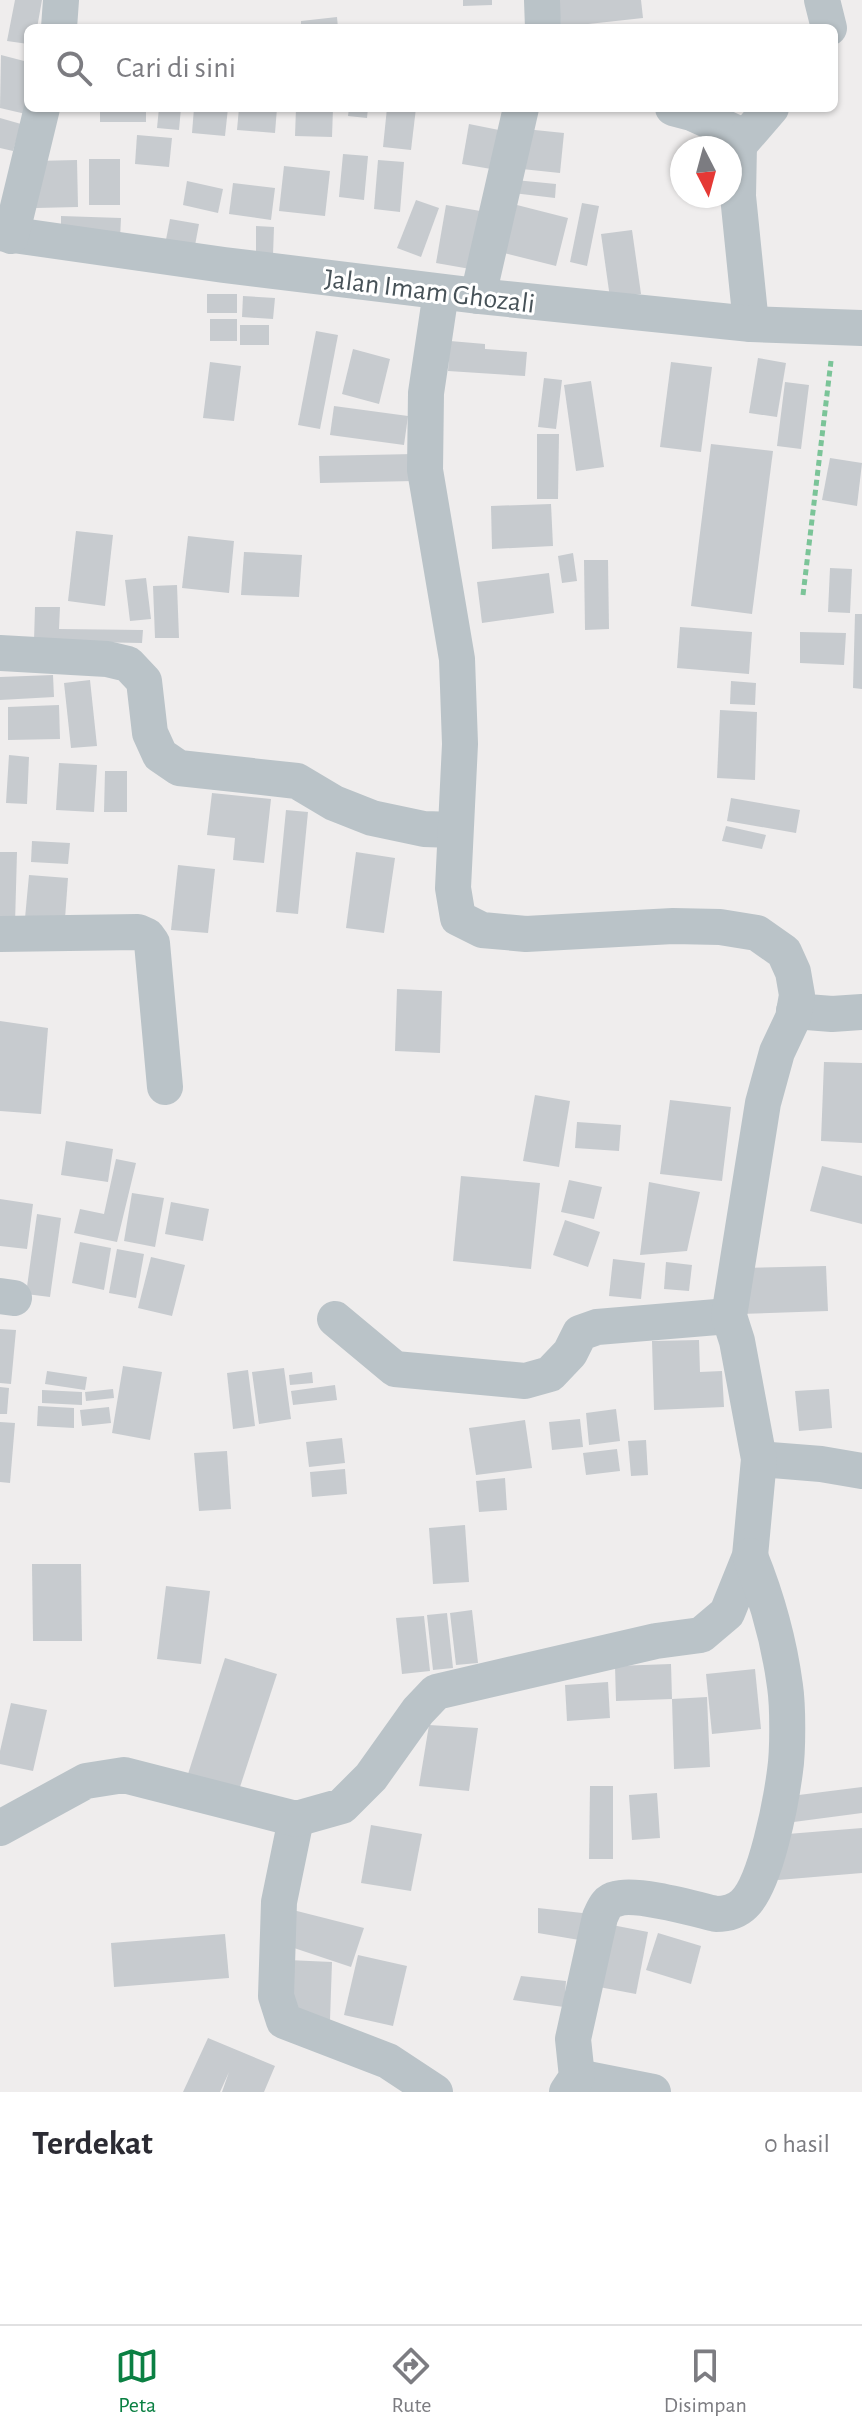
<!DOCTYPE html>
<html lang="id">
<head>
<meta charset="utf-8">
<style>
  :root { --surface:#fff; --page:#f7f7f7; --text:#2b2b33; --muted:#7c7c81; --line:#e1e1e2; --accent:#0b8043 }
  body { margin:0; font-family:"Alegreya Sans",sans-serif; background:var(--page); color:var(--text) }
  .compass { position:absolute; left:670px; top:136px; width:72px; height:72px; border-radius:50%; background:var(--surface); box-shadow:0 2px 6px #0004; rotate:174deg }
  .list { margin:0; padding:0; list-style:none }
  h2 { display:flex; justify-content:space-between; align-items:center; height:104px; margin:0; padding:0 32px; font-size:34px }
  h2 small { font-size:26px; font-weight:400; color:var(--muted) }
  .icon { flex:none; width:44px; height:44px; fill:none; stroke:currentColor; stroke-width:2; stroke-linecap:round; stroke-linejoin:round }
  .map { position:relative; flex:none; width:862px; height:2092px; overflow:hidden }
  .search { position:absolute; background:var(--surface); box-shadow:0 2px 6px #0004; left:24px; right:24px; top:24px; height:88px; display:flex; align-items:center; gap:20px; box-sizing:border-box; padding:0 28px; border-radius:12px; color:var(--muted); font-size:30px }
  .sheet { height:232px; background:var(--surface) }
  nav { display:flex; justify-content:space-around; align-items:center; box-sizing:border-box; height:112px; border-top:2px solid var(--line); background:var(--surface); font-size:22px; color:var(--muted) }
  nav a { display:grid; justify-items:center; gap:4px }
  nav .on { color:var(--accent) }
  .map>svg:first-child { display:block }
  .building { fill:#c7cbcf }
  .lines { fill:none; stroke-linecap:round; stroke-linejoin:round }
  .path { stroke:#7bc498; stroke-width:5; stroke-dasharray:6 4; stroke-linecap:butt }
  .minor { stroke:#bac3c8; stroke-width:36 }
  .labels { text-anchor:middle; stroke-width:6; stroke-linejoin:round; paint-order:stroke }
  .street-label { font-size:28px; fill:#475258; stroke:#fff }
</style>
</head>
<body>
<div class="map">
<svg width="862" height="2092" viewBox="0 0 862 2092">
  <rect width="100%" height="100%" fill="#efeded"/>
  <!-- building -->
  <g class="building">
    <path d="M15,0H42L37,28H28V44L7,41Z"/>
    <path d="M463,0H492V5L463,6Z"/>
    <path d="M558,0H641L643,18L561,27Z"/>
    <path d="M337,17L338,28H301V21Z"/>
    <path d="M1,55L28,62L30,115L0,108Z"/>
    <rect x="100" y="108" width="46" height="14"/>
    <path d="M159,108H181L179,130L157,128Z"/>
    <path d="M194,108H228L225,136L192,133Z"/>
    <path d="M239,108H277L275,133L237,130Z"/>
    <path d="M296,108H333L332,137L295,136Z"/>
    <path d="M349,108H368L367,118L348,116Z"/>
    <path d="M387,108H416L411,150L383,147Z"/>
    <path d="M0,118L21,124L13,151L0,148Z"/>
    <path d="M469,124L504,131L497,170L462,164Z"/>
    <path d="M525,129L564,133L560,173L522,169Z"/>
    <path d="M137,135L172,138L169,167L135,164Z"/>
    <path d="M343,154L368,156L364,200L339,197Z"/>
    <rect x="89" y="159" width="31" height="46"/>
    <path d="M77,160L78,207L36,208L35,161Z"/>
    <path d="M378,160L404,162L400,212L374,209Z"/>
    <path d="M284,166L330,171L325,216L279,211Z"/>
    <path d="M515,180L556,184L555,198L513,193Z"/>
    <path d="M187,181L223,189L218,213L183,205Z"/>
    <path d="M233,183L275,188L271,220L229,214Z"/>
    <path d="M416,200L439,208L421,257L397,248Z"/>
    <path d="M582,203L599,206L587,266L570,262Z"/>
    <path d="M513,204L568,218L556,266L500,252Z"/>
    <path d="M446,205L486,212L476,270L436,263Z"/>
    <path d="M61,216L121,218L120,239L61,237Z"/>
    <path d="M170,219L199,224L193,256L164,250Z"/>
    <path d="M256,226L274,227L273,255L256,256Z"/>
    <path d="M632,230L641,294L610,298L601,234Z"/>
    <rect x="207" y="294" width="30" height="19"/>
    <path d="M243,296L275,298L273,319L242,317Z"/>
    <rect x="210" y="319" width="27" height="22"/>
    <rect x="240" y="325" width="29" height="20"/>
    <path d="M316,331L338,335L320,429L298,425Z"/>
    <path d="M450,341L485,344V349L527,352L525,376L448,371Z"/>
    <path d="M353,349L390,359L379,404L342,394Z"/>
    <path d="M758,358L786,363L777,417L749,413Z"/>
    <path d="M210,362L241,366L234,421L203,418Z"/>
    <path d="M671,362L712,367L701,452L660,447Z"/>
    <path d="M544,378L562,380L556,429L538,427Z"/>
    <path d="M591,381L604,467L576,471L564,385Z"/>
    <path d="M785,382L809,385L801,449L777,446Z"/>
    <path d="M334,406L408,416L404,445L330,435Z"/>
    <path d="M537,434H559L558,499H537Z"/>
    <path d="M711,444L773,451L752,614L691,606Z"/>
    <path d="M414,454V481L320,483L319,456Z"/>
    <path d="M830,458L862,463L857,506L822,500Z"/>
    <path d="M551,504L553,546L492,549L491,506Z"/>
    <path d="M76,531L113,535L105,606L68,601Z"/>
    <path d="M188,536L234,541L229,593L182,588Z"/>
    <path d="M244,552L302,555L299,597L241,595Z"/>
    <path d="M573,553L577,581L562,583L558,556Z"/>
    <path d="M584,560H608L609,629L585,630Z"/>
    <path d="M830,568L852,569L850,613L828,612Z"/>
    <path d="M549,573L554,613L482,623L477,582Z"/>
    <path d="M146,578L151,619L130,621L125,580Z"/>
    <path d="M177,585L179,638H155L153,586Z"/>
    <path d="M35,607H60L59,629L143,630L142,643L34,641Z"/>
    <path d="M855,614H862V689L853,688Z"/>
    <path d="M680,627L752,632L749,674L677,668Z"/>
    <path d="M800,632L846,633L844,665L800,663Z"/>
    <path d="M53,675L54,697L0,700V677Z"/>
    <path d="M90,680L97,746L71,748L64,683Z"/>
    <path d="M731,681L756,683L755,705L730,704Z"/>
    <path d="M59,705L60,739L8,740V707Z"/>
    <path d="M720,710L757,712L755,780L717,778Z"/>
    <path d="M9,755L29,757L27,804L6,803Z"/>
    <path d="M59,763L97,765L94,812L56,810Z"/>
    <path d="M105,771H127V812H104Z"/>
    <path d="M212,793L271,799L264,863L233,860L235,838L207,835Z"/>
    <path d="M731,798L800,810L796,833L727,821Z"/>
    <path d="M286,810L308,812L298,914L276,912Z"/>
    <path d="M726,826L766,835L762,849L722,841Z"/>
    <path d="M32,841L70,843L68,864L31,862Z"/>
    <path d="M0,852H17L15,924L0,923Z"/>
    <path d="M356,852L395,858L384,933L346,928Z"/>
    <path d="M178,865L215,869L208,933L171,930Z"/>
    <path d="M29,875L68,878L64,932L24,929Z"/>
    <path d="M397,989L442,991L440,1053L395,1051Z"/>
    <path d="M0,1021L48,1028L41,1114L0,1111Z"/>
    <path d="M824,1062L862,1063V1143L821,1141Z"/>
    <path d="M535,1095L570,1101L559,1167L523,1161Z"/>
    <path d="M670,1100L731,1107L722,1181L660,1174Z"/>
    <path d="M577,1122L621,1125L619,1151L575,1148Z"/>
    <path d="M66,1141L113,1149L108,1182L61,1175Z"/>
    <path d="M116,1159L136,1163L117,1242L74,1233L80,1209L104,1214Z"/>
    <path d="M822,1166L862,1176V1224L810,1211Z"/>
    <path d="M461,1176L540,1183L531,1269L453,1261Z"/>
    <path d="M569,1180L602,1187L594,1219L561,1212Z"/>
    <path d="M649,1182L700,1192L687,1251L640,1255Z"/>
    <path d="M132,1193L164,1198L155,1247L124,1241Z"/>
    <path d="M0,1199L33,1204L27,1249L0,1246Z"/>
    <path d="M171,1202L209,1209L203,1241L165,1234Z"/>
    <path d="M37,1214L61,1218L50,1297L26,1294Z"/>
    <path d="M565,1220L600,1232L588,1267L553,1255Z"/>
    <path d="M80,1242L111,1248L104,1290L72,1283Z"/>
    <path d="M117,1249L144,1254L136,1298L109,1293Z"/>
    <path d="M151,1257L185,1265L172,1316L138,1308Z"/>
    <path d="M613,1259L645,1263L641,1299L609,1296Z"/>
    <path d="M666,1262L692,1265L689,1291L664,1289Z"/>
    <path d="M826,1266L828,1311L739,1314L738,1268Z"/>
    <path d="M0,1329L16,1330L11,1384L0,1383Z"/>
    <path d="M699,1340L700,1372L722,1371L724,1407L654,1410L652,1341Z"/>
    <path d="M123,1366L162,1372L150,1440L112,1433Z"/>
    <path d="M284,1368L291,1419L259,1424L252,1372Z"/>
    <path d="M248,1370L255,1426L233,1429L227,1373Z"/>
    <path d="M47,1371L87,1377L85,1390L45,1384Z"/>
    <path d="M312,1372L313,1383L290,1385L289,1375Z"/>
    <path d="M335,1385L337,1400L293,1405L291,1391Z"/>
    <path d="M0,1387L9,1388L7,1414H0Z"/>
    <path d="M113,1389L114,1398L86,1401L85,1392Z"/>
    <path d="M829,1389L832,1428L799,1431L795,1391Z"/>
    <path d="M42,1390L82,1392V1405L42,1403Z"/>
    <path d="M38,1406L74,1408V1428L37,1426Z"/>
    <path d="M109,1407L111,1423L82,1426L80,1410Z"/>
    <path d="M616,1409L620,1441L589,1445L586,1413Z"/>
    <path d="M580,1419L583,1447L552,1450L549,1422Z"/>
    <path d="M525,1420L532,1468L476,1475L469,1428Z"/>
    <path d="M0,1422L15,1423L10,1483L0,1482Z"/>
    <path d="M342,1438L345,1463L309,1467L306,1442Z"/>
    <path d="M646,1440L648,1475L631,1476L628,1441Z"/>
    <path d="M617,1449L620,1471L586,1475L583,1453Z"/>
    <path d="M227,1451L231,1509L199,1511L194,1453Z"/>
    <path d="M345,1469L347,1494L312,1497L310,1472Z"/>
    <path d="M505,1478L507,1510L479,1512L476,1481Z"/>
    <path d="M465,1525L469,1582L433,1584L429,1528Z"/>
    <path d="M32,1564H81L82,1641H33Z"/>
    <path d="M166,1586L210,1591L201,1664L157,1659Z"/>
    <path d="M472,1610L478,1663L456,1665L450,1613Z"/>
    <path d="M447,1613L453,1668L433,1670L427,1615Z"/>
    <path d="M424,1616L430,1671L402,1674L396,1618Z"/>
    <path d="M225,1658L277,1674L239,1790L188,1774Z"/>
    <path d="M671,1664L672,1699L616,1701L615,1666Z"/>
    <path d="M755,1669L761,1729L712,1734L706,1674Z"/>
    <path d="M608,1682L610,1718L567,1721L565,1685Z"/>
    <path d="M707,1697L710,1767L674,1769L672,1699Z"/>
    <path d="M11,1703L47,1710L33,1771L0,1764V1751Z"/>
    <path d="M429,1725L478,1728L469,1791L419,1786Z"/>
    <path d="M590,1786H613V1859H589Z"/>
    <path d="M862,1787V1813L786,1823L783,1797Z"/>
    <path d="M657,1793L660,1838L632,1840L629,1795Z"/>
    <path d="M371,1825L422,1834L411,1891L361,1883Z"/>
    <path d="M862,1828V1873L778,1880L775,1835Z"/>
    <path d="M538,1908L591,1914V1942L538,1933Z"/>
    <path d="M293,1910L364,1928L351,1967L279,1943Z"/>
    <path d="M612,1925L648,1932L636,1994L599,1987Z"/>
    <path d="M658,1933L701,1946L691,1984L646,1970Z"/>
    <path d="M225,1934L229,1978L114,1987L111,1943Z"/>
    <path d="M358,1955L407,1966L393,2026L344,2015Z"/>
    <path d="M288,1960L332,1962L330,2020L286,2018Z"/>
    <path d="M521,1976L566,1981L564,2007L513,2000Z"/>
    <path d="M208,2038L275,2066L264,2092H222L229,2072L220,2092H183Z"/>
  </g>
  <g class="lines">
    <!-- path -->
    <path class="path" d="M803,595L831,361"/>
    <!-- minor -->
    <g class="minor">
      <path d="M542,0L543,28"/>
      <path d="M822,0L829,28"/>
      <path d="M59,28L61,0"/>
      <path d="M673,108L692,113L734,132L739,145L738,196L751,324"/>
      <path d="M739,145L771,108"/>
      <path d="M0,233L224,265L478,296L751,324L862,328"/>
      <path d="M11,236L42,108"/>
      <path d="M478,296L521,108"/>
      <path d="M0,653L107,659L128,664L144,681L150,733L160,755L179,768L297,781L334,803L372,818L424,829L455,830"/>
      <path d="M0,934L138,932L147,936L152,943L165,1087"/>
      <path d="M794,1011L832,1014L862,1012"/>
      <path d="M0,1296L14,1298"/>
      <path d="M335,1319L395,1369L525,1381L550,1374L570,1353L580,1333L597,1327L729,1316"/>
      <path d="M759,1459L821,1464L862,1471"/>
      <path d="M296,1819L279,1902L276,1996L284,2021L388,2061L435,2092"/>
      <path d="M0,1828L86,1781L124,1775L296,1819L342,1806L371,1777L418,1711L436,1692L656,1641L701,1635L727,1613L750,1556L759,1459L737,1341L729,1316L763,1103L777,1052L793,1018L797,995L793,972L784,952L757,933L720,927L673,926L526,934L482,930L458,918L453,888L460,744L457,659L425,470L426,393L441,292"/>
      <path d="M577,2077L653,2092"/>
      <path d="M567,2092L577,2077L573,2039L600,1917C604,1909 606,1901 616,1899C635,1892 695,1909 716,1914C727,1914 736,1912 744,1904C766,1883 781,1802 785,1771C788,1751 788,1706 785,1686C779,1641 767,1598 750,1556"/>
    </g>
  </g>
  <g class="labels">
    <!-- street labels -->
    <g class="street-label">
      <text transform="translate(430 290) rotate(7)" y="10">Jalan Imam Ghozali</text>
    </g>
  </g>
</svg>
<svg class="compass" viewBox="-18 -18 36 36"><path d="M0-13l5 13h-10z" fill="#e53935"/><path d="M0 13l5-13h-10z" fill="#7c7c81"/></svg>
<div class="search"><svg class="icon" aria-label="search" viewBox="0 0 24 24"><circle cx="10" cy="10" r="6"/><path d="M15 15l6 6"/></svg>Cari di sini</div>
</div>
<section class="sheet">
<h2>Terdekat<small>0 hasil</small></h2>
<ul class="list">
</ul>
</section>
<nav>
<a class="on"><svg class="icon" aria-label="map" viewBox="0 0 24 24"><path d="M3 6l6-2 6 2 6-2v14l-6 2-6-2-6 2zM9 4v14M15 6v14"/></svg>Peta</a>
<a><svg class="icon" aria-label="directions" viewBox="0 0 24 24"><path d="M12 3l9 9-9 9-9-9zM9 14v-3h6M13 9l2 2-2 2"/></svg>Rute</a>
<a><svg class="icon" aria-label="saved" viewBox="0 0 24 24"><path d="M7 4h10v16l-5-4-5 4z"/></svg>Disimpan</a>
</nav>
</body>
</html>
